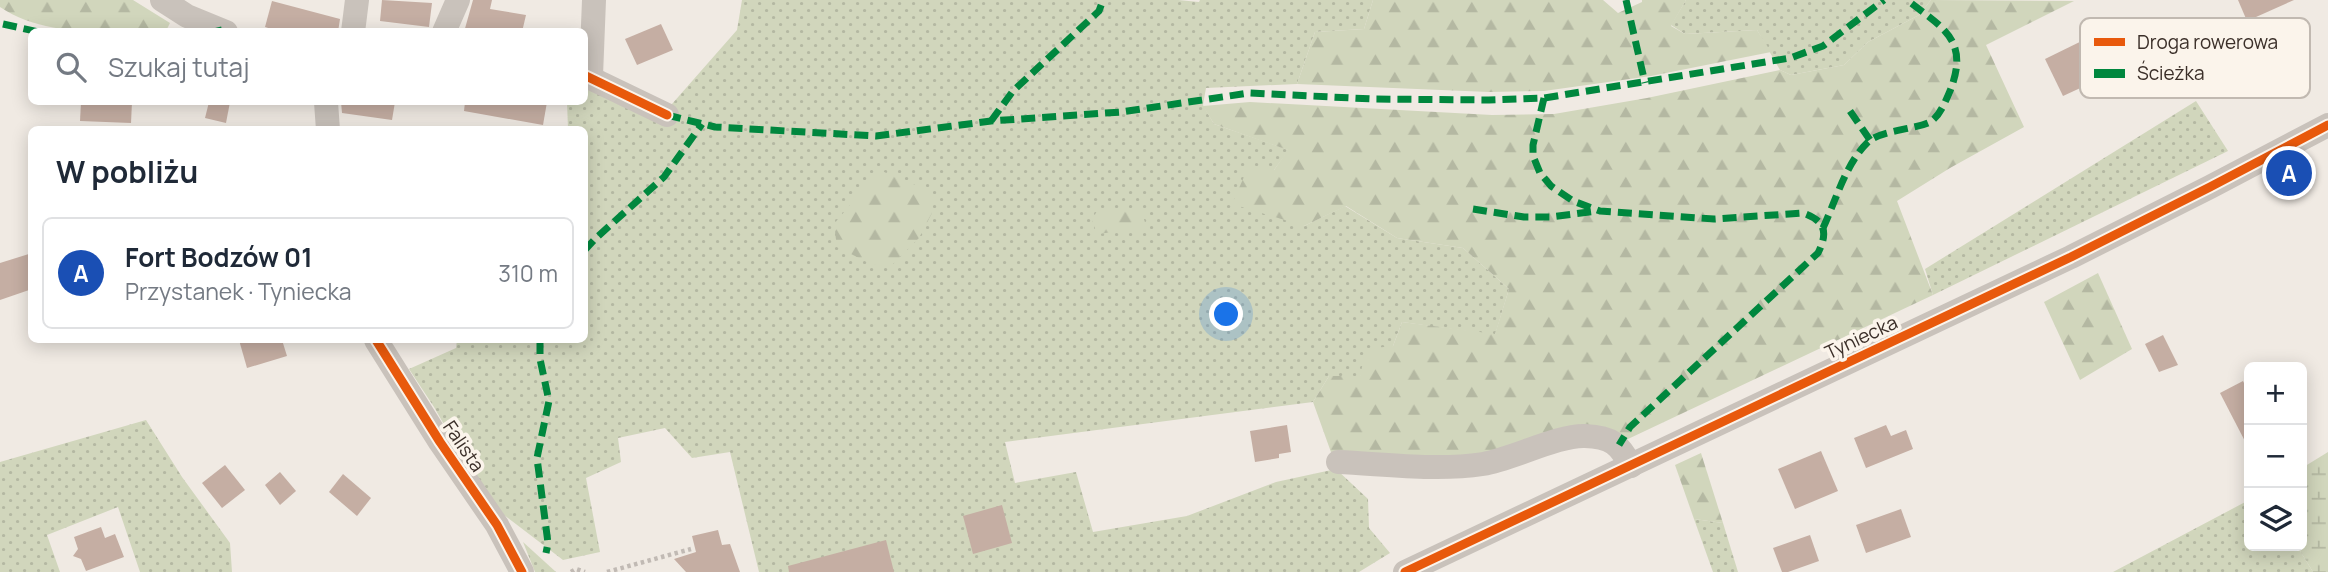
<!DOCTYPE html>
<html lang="pl">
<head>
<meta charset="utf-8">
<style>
  :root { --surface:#fff; --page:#f2f2f3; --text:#1f2937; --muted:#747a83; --line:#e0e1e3; --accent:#7a706a }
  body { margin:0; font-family:Manrope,sans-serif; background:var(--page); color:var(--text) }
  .controls { position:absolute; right:21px; bottom:21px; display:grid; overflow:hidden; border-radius:10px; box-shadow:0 4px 18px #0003 }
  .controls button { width:63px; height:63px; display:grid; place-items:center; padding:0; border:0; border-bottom:2px solid var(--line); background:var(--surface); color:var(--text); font:35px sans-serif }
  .you { position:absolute; left:1227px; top:315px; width:24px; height:24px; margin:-18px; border:5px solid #fff; border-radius:50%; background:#1a73e8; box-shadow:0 0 0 10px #1a73e833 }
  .badge { display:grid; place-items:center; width:46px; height:46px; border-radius:50%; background:var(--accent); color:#fff; font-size:23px; font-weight:700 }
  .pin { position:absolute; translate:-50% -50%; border:4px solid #fff; box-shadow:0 2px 7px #0006 }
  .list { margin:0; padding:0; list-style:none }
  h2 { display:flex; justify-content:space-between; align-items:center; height:91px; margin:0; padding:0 28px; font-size:30px }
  h2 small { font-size:23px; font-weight:400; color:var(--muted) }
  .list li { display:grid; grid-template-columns:46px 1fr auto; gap:21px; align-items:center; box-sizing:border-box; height:112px; margin:0 14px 14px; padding:0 14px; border:2px solid var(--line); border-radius:10px }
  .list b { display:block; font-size:26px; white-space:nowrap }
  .list p { margin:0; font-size:23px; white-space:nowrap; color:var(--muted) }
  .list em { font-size:23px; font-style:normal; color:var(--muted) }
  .icon { flex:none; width:38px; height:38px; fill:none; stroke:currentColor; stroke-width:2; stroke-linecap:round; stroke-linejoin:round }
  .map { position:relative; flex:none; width:2328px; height:572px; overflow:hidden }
  .search { position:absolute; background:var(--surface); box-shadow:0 4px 18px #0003; left:28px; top:28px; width:560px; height:77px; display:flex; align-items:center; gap:18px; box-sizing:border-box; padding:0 24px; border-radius:10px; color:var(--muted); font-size:26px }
  .panel { position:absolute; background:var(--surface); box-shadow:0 4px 18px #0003; left:28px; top:126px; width:560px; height:217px; border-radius:10px }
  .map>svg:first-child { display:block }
  .grass { fill:url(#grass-dots) }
  .forest { fill:url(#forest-firs) }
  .wetland { fill:url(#wetland-marsh) }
  .building { fill:#c5aea3 }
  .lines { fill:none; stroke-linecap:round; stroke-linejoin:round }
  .path { stroke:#c1bab4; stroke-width:4.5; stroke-dasharray:3.5 3.5; stroke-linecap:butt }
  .minor { stroke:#c9c2bb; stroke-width:24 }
  .quiet { stroke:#00873e; stroke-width:7; stroke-dasharray:14 7; stroke-linecap:butt }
  .cycleway-casing { stroke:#fbf4eb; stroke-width:13 }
  .cycleway { stroke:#e8590c; stroke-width:9 }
  .labels { text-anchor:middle; stroke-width:7; stroke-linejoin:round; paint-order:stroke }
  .street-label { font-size:19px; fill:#3b2f29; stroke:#fbf4eb }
  .key { fill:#fbf4eb; stroke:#c1b9b1; stroke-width:2 }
  .key-label { font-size:19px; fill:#3b2f29 }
</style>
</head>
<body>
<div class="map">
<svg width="2328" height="572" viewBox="0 0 2328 572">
  <defs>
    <pattern id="grass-dots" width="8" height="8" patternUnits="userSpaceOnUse" patternTransform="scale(1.75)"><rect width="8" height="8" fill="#d1d6bc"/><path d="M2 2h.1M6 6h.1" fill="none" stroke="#b4b8a2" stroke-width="1.8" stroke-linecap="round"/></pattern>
    <pattern id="forest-firs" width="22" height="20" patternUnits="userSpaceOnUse" patternTransform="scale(1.75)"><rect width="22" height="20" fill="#d1d6bc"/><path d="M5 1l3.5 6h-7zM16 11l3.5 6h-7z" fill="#b4b8a2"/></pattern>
    <pattern id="wetland-marsh" width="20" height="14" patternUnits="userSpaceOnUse" patternTransform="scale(1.75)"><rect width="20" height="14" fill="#d1d6bc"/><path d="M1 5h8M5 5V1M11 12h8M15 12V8" fill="none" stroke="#b4b8a2"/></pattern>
  </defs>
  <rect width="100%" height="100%" fill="#f0eae3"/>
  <!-- grass -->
  <g class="grass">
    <path d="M742,0H1178L1199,2L1200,0H1373L1364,29L1315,32L1297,84L1206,88L1203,105L1214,124L1289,150L1274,170L1304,226L1345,206L1397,238L1463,248L1509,289L1495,335L1402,322L1393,346L1360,376H1329L1313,402L1005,442L1015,483L1076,472L1093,532L1187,516L1276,482L1336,469L1368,499L1369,528L1390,553L1359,572H759L730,452L692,458L665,428L618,438L621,462L586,478L600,552L563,560L504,515L458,449L434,407L409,369L456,348L457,340H584V130L568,129L567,102H584L585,84L657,121L737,30Z"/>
    <path d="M1686,0H1931L1919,15L1868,42L1844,65L1791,75L1780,70L1757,30L1685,34L1671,25Z"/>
    <path d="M2196,101L2228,151L1933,295L1925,269Z"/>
    <path d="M146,420L182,477L230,543L232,572H140L118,507L47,535L60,572H0V462Z"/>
    <path d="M2249,500V546H2297L2313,572H2113Z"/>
    <path d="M1694,519L1723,523L1738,572H1713Z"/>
    <path d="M523,542L556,572H535Z"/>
  </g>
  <!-- forest -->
  <g class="forest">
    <path d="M0,0H133L170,23L166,31C112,32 46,38 0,7Z"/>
    <path d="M1373,0H1603L1618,13L1642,2V0H1686L1671,26L1685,34L1757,30L1771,52L1651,76L1544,91L1489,92L1297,84L1315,32L1364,29Z"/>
    <path d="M1931,0L2074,1L1986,45L2024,127L1950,168L1897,201L1933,295L1628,439L1606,433L1479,460L1332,455L1313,402L1329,376H1360L1366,349L1393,346L1402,322L1495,334L1509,289L1463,248L1397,238L1346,206L1304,226L1232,204L1247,170H1274L1288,150L1214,124L1203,106L1250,102L1492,115L1554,114L1647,98L1780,70L1791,75L1844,65L1868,42L1919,15Z"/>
    <path d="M884,172L930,191L932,213L919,238L892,265L871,264L837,247L834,224L869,182Z"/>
    <path d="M1140,208L1147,228L1097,234L1092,220L1097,211Z"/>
    <path d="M2098,273L2132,349L2080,380L2044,302Z"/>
    <path d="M1701,453L1723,523L1694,519L1675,465Z"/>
  </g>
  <!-- wetland -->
  <path class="wetland" d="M2328,452V572H2313L2297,546H2302V468Z"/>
  <!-- building -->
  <g class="building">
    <path d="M382,0L432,3L429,27L380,21Z"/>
    <path d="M473,0H492L490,9L526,15L522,32H464Z"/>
    <path d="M2238,0H2294L2247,21Z"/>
    <path d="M272,1L340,19L338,32H281L265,27Z"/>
    <path d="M661,24L673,50L637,65L625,39Z"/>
    <path d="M2096,34L2115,72L2063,96L2045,59Z"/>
    <path d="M81,102H132L131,123L80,121Z"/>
    <path d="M209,102H230L226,123L205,118Z"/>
    <path d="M341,102H395L392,120L342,113Z"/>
    <path d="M465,102H547L543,125L464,111Z"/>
    <path d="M32,253V289L0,300V263Z"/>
    <path d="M2163,335L2178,365L2159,372L2145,344Z"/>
    <path d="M239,340H282L287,356L247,368Z"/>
    <path d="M2243,381L2249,393V449L2220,393Z"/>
    <path d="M1287,425L1291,452L1279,454V458L1255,462L1250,431Z"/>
    <path d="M1886,425L1891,436L1906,430L1913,449L1866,468L1854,438Z"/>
    <path d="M1821,451L1838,491L1795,509L1778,469Z"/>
    <path d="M225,465L245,490L222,508L202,483Z"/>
    <path d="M280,472L296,491L280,505L265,485Z"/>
    <path d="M343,474L371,498L357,516L329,492Z"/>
    <path d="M1002,505L1012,543L973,554L963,516Z"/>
    <path d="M1901,509L1911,537L1866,553L1856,525Z"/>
    <path d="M101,527L105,538L115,534L124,557L86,571L81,559L73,556L78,549L74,537Z"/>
    <path d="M718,530L722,545L730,544L740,572H686L674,559L696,552L692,536Z"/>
    <path d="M1810,535L1819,561L1788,572H1782L1773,548Z"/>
    <path d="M886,540L894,572H789L788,566Z"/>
  </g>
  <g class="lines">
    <!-- path -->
    <g class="path">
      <path d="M571,572L576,569L585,572"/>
      <path d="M607,572L691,549"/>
    </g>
    <!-- minor -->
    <g class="minor">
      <path d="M162,0L187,16L226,32"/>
      <path d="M353,32L357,0"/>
      <path d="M444,32L458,0"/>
      <path d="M584,75L667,115"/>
      <path d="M591,76L594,0"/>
      <path d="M326,102L328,130"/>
      <path d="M376,340L440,442L497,525L522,572"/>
      <path d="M1338,462C1385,464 1436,471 1483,464C1513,459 1558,435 1585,436C1612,437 1619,444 1631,466"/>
      <path d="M1405,572L2071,257L2210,187L2328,125"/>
    </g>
    <!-- quiet -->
    <g class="quiet">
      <path d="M1626,0L1645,83"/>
      <path d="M3,24L39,32"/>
      <path d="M214,32L222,30"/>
      <path d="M1544,98L1533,145V156L1540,173L1551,186L1573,201L1600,211L1714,219L1803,213C1826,221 1828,233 1818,253L1630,427L1619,445"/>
      <path d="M1850,111L1870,140"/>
      <path d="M667,115L715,127L876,136L991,121L1121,112L1249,93L1373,99L1489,100L1544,98L1790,58L1823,46L1884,0"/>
      <path d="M991,121L1013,91L1099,11L1103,0"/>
      <path d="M1473,209L1524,217H1550L1597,211"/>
      <path d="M1823,228C1836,200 1846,163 1868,142C1881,130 1913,130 1930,122C1940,116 1945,102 1950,91C1970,40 1943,28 1907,0"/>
      <path d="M584,251L596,238L664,177L702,124"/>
      <path d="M540,340V359L549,401L537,458L548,543L546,553"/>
    </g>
    <!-- cycleway casing -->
    <g class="cycleway-casing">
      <g id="cycleway">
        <path d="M584,75L667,115"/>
        <path d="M376,340L440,442L497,525L522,572"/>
        <path d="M1405,572L2071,257L2210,187L2328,125"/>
      </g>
    </g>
    <!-- cycleway -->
    <use href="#cycleway" class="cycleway"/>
  </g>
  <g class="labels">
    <!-- street labels -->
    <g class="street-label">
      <text transform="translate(1861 337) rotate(-25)" y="7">Tyniecka</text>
      <text transform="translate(464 446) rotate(56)" y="7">Falista</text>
    </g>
  </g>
  <!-- legend -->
  <rect x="2080" y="18" width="230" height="80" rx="10" class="key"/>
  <rect x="2094" y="38" width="31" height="8" fill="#e8590c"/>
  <rect x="2094" y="69" width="31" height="9" fill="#00873e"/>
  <g class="key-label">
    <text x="2137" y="49">Droga rowerowa</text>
    <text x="2137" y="80">Ścieżka</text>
  </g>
</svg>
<div class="controls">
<button>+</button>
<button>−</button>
<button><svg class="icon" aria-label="layers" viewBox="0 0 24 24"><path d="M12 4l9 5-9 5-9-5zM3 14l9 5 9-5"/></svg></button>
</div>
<div class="you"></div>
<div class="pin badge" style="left:2289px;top:173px;background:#1a4fb4">A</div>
<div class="search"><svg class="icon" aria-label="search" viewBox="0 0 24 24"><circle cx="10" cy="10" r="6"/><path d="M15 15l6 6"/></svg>Szukaj tutaj</div>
<section class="panel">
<h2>W pobliżu<small></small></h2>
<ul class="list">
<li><span class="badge" style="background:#1a4fb4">A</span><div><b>Fort Bodzów 01</b><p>Przystanek · Tyniecka</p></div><em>310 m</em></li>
</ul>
</section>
</div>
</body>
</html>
